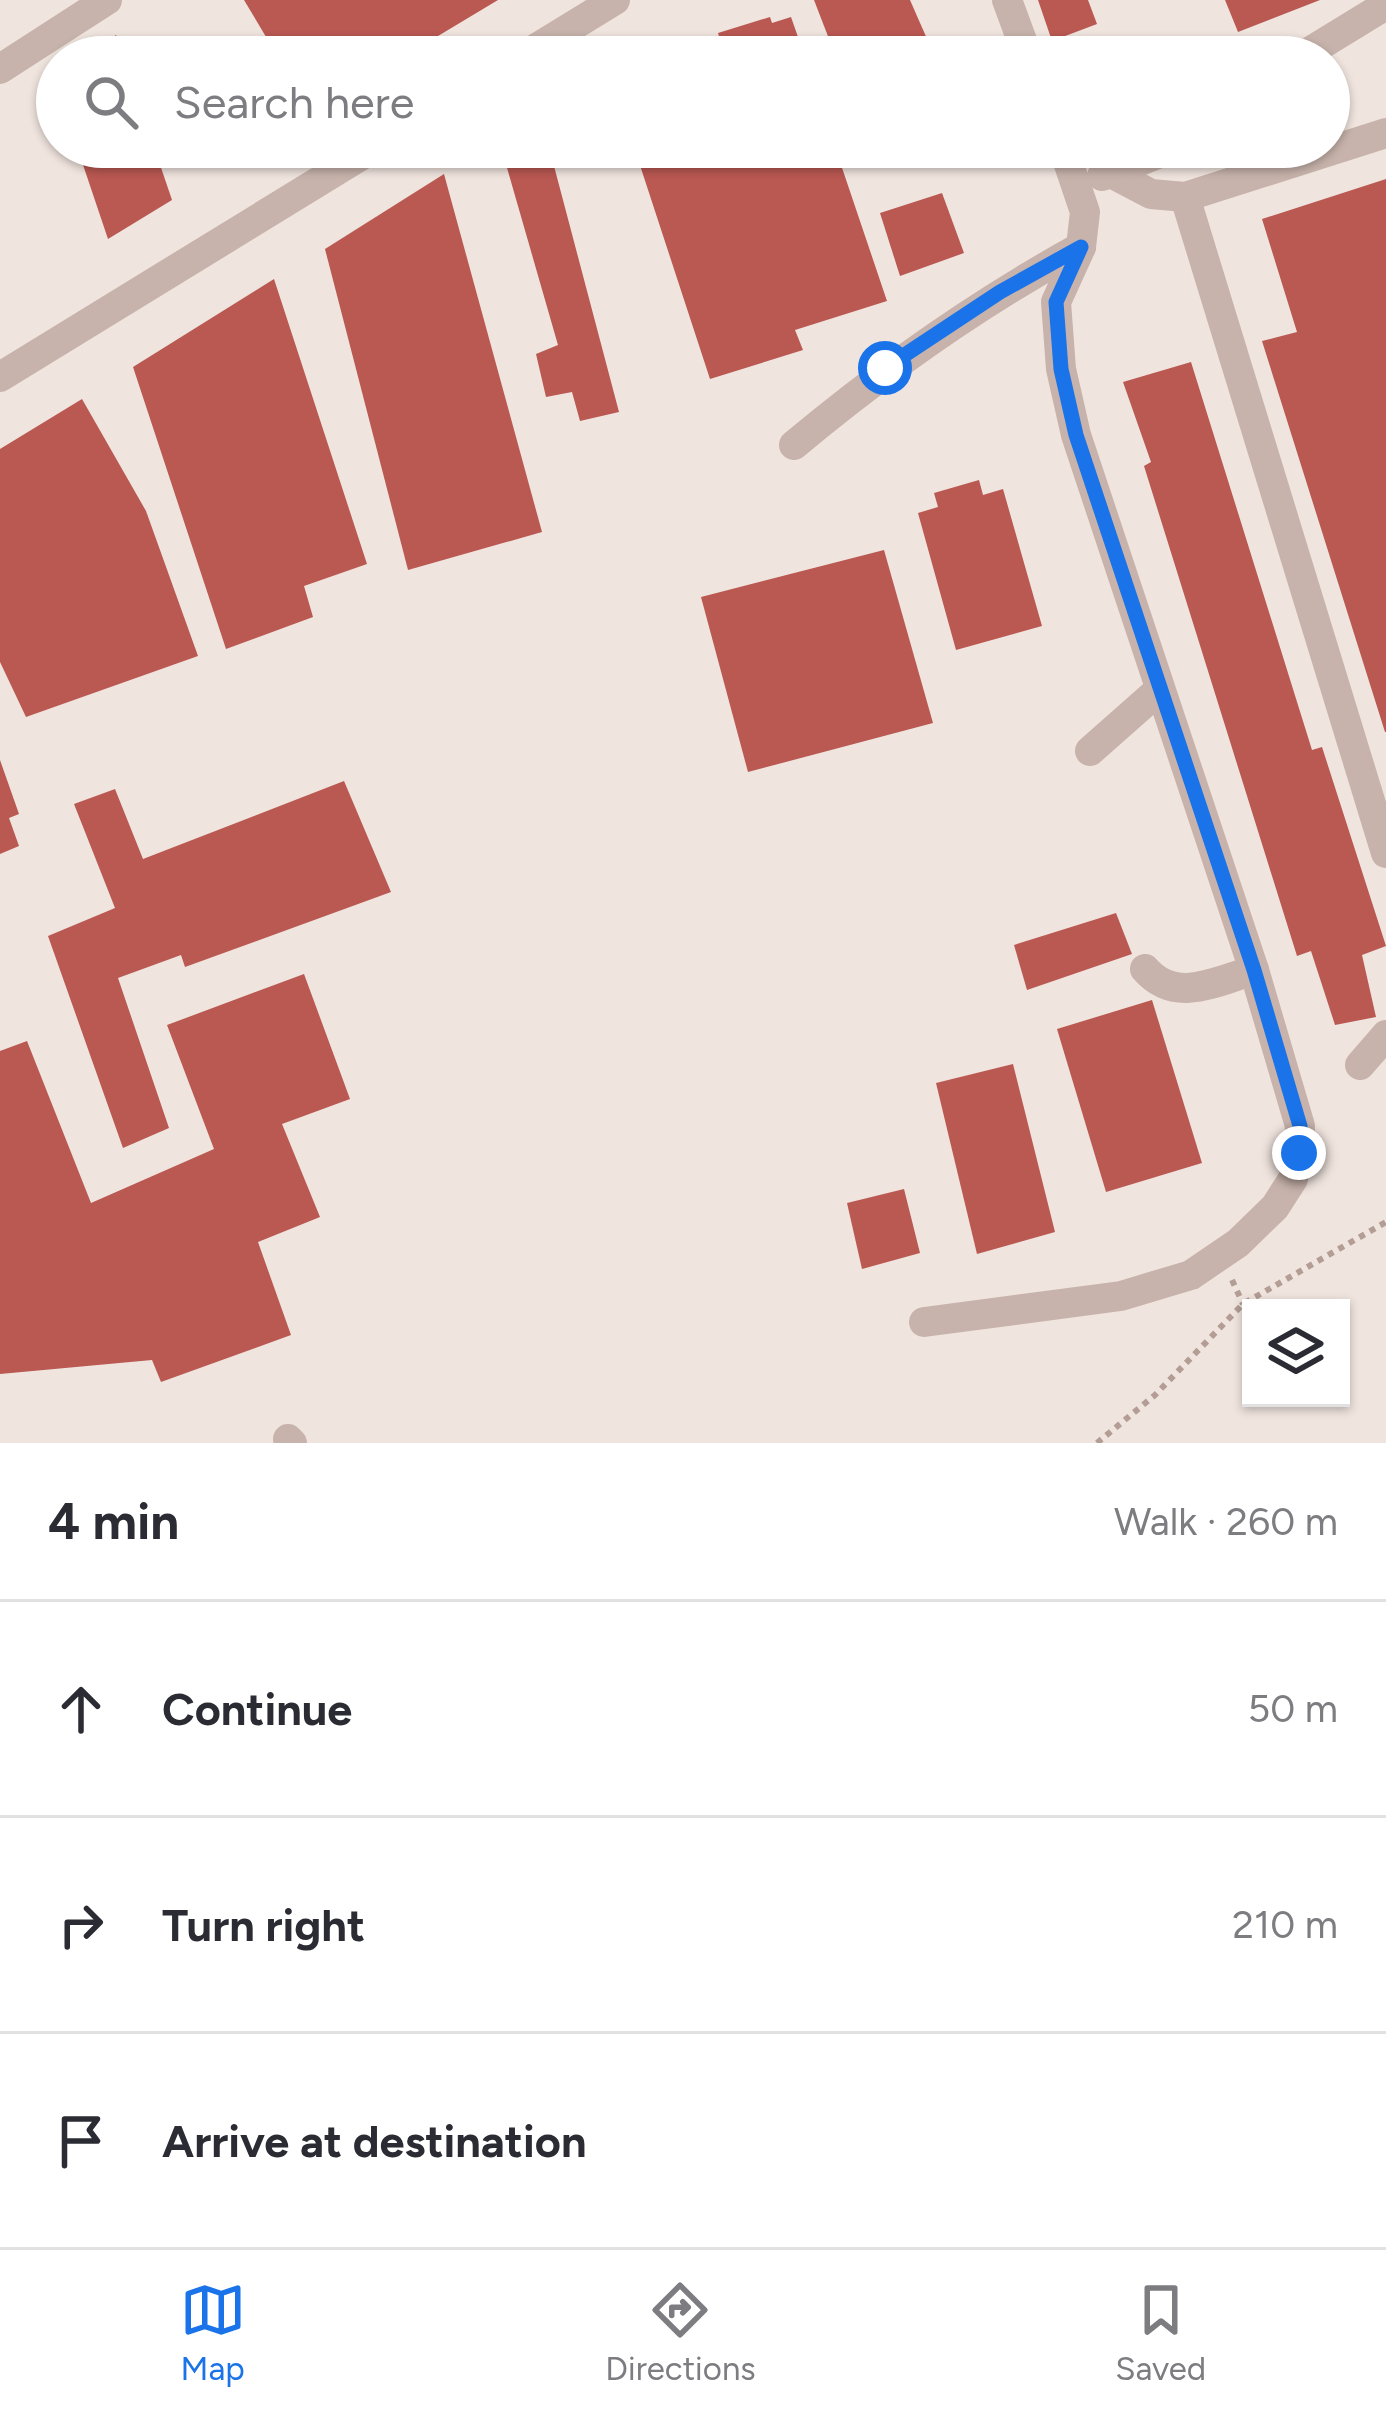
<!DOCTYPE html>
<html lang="en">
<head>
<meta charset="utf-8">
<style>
  :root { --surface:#fff; --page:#f2f2f3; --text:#2b2b33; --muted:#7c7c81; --line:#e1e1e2; --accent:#1a73e8 }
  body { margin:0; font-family:Figtree,sans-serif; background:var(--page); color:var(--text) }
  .controls { position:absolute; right:36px; bottom:36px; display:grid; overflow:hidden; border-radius:0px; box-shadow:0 3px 9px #0004 }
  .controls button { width:108px; height:108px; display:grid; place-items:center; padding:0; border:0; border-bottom:3px solid var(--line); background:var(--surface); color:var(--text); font:60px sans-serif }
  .stop { position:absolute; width:36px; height:36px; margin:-27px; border:9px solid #1a73e8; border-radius:50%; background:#fff }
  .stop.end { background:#1a73e8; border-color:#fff; box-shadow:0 3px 12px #0008 }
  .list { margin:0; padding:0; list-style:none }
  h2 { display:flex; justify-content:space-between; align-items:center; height:156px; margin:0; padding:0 48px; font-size:51px }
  h2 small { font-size:39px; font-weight:400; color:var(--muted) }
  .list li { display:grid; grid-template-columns:78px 1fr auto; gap:36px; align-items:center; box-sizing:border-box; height:216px; padding:0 48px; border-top:3px solid var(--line) }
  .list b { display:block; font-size:45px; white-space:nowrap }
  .list em { font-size:39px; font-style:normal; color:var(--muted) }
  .icon { flex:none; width:66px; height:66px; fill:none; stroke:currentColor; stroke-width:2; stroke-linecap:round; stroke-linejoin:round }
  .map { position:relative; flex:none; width:1386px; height:1443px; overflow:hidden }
  .search { position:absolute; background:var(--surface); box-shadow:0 3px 9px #0004; left:36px; right:36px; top:36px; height:132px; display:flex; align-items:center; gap:30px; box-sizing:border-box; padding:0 42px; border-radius:66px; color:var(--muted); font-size:45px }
  .sheet { height:804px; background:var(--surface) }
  nav { display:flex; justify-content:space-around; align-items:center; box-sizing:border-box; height:168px; border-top:3px solid var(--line); background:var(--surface); font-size:33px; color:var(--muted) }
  nav a { display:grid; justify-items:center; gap:6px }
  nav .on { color:var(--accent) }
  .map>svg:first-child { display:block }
  .building { fill:#ba5852 }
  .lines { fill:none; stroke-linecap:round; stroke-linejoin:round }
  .path { stroke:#b39d95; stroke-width:6; stroke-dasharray:6 6; stroke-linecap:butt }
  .minor { stroke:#c7b3ab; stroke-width:30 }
  .route { stroke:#1a73e8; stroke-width:15 }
</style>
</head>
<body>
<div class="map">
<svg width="1386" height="1443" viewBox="0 0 1386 1443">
  <rect width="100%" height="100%" fill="#f0e4de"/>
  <!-- building -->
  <g class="building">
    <path d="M244,0H498L403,57H278Z"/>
    <path d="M814,0H910L935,57H836Z"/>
    <path d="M1038,0H1088L1097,24L1052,41Z"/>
    <path d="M1225,0H1320L1238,32Z"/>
    <path d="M770,17L772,23L791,17L805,57H702L699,47L720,40L718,33Z"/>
    <path d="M116,35L124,57H83Z"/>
    <path d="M77,147H154L172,200L108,239Z"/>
    <path d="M501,147H549L619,412L580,421L572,392L546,397L536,354L558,345Z"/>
    <path d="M634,147H835L887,301L795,330L803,350L710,379Z"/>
    <path d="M444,174L542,532L408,570L325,249Z"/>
    <path d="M1386,179V732H1385L1262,341L1297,332L1262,219Z"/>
    <path d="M942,193L964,253L900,276L880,213Z"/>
    <path d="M274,279L367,564L304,586L313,617L226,649L133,367Z"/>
    <path d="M1191,362L1312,750L1322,747L1386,946L1362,955L1376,1017L1335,1025L1311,951L1297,956L1144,466L1151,462L1123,382Z"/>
    <path d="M82,399L146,511L198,656L26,717L0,662V449Z"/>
    <path d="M979,480L983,495L1003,489L1042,626L956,650L918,513L938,507L934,493Z"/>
    <path d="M884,550L933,723L748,772L701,597Z"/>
    <path d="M0,760L19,814L9,818L19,846L0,854Z"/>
    <path d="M344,781L391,892L185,967L181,955L118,978L169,1128L123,1148L48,936L115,908L74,804L115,789L143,859Z"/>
    <path d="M1116,913L1132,954L1027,990L1014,945Z"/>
    <path d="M304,974L350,1099L282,1124L320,1217L258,1242L291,1335L161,1382L152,1360L0,1374V1051L27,1041L91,1203L214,1149L167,1025Z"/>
    <path d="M1152,1000L1202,1163L1106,1192L1057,1029Z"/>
    <path d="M1013,1064L1055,1232L977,1254L936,1083Z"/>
    <path d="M904,1189L920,1253L862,1269L847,1203Z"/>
  </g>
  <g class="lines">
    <!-- path -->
    <g class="path">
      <path d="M1232,1280L1243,1304"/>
      <path d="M1097,1443L1155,1395L1243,1304L1386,1222"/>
    </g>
    <!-- minor -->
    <g class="minor">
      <path d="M1007,0L1028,57"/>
      <path d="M522,57L615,0"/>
      <path d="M1301,57L1386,5"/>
      <path d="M0,69L107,0"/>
      <path d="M1111,173L1151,194L1185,197L1386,853"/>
      <path d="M1102,176L1175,147"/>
      <path d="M1185,197L1386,133"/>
      <path d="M0,377L375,147"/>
      <path d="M794,445C885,369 977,304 1081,247"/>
      <path d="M1090,751L1159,690"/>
      <path d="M1145,969C1175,1004 1215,982 1254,970"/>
      <path d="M1360,1065L1386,1035"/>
      <path d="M924,1322L1121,1296L1191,1275L1238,1243L1275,1207L1293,1179L1299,1153L1300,1126L1254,970L1076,435L1061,369L1056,302L1081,247L1085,212L1063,147"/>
      <path d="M288,1439L292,1443"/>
    </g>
  </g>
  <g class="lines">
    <!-- route -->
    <path class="route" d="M885,368L1000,292L1081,247L1056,302L1061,369L1076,435L1254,970L1300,1126L1299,1153"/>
  </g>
</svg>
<div class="controls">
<button><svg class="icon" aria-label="layers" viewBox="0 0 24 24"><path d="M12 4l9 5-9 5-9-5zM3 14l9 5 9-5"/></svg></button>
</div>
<div class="stop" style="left:885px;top:368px"></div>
<div class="stop end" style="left:1299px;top:1153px"></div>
<div class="search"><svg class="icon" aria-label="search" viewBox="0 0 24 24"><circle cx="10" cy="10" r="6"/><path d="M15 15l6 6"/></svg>Search here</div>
</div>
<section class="sheet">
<h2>4 min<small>Walk · 260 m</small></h2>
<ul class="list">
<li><svg class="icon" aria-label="ahead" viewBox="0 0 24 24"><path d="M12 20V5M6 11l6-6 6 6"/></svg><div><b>Continue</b></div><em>50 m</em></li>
<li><svg class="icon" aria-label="right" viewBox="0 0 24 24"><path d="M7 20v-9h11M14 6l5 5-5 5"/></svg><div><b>Turn right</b></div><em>210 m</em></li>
<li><svg class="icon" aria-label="arrive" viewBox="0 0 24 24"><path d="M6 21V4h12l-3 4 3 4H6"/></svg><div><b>Arrive at destination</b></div></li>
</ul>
</section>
<nav>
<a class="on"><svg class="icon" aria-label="map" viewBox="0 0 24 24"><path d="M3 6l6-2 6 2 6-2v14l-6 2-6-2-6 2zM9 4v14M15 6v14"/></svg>Map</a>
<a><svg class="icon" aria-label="directions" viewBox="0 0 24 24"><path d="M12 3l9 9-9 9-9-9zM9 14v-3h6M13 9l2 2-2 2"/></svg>Directions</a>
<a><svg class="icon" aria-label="saved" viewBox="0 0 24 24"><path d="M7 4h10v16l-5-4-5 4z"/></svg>Saved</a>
</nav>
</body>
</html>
